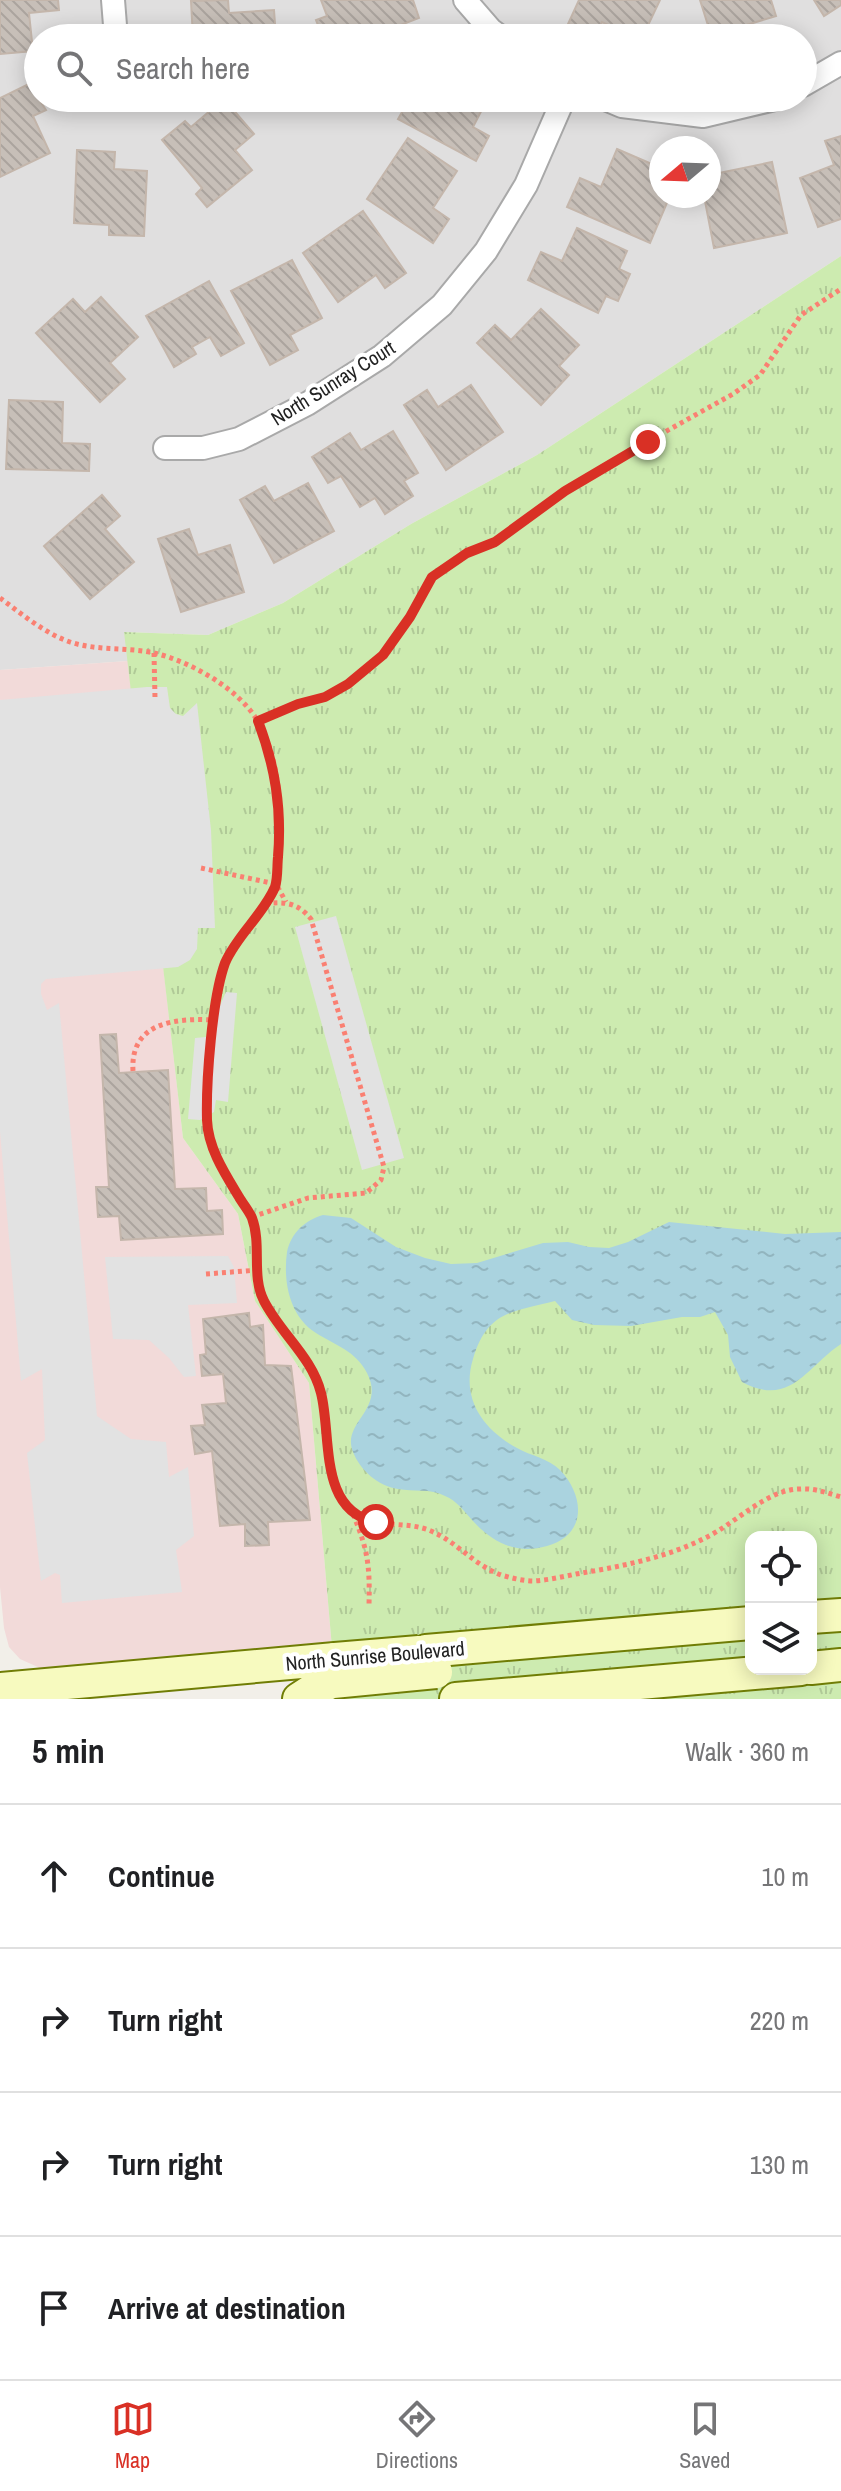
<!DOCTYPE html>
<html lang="en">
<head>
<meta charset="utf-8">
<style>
  :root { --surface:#fff; --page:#f6f6f6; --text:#202124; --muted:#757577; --line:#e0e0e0; --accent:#d93025 }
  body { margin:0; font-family:"Archivo Narrow",sans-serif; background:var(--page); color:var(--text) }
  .controls { position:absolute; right:24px; bottom:24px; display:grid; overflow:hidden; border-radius:16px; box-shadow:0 4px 20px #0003 }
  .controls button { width:72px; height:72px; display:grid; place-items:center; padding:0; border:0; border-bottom:2px solid var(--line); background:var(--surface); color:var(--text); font:40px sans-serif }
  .compass { position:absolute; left:649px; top:136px; width:72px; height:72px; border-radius:50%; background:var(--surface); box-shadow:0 4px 20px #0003; rotate:251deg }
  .stop { position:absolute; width:24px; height:24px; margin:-18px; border:6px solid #d93025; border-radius:50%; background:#fff }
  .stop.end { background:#d93025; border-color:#fff; box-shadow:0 2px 8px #0008 }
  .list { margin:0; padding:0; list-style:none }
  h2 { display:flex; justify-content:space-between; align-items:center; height:104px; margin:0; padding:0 32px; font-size:34px }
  h2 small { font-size:26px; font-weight:400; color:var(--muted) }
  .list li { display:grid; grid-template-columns:52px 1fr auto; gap:24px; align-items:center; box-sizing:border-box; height:144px; padding:0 32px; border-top:2px solid var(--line) }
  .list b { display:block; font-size:30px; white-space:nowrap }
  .list em { font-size:26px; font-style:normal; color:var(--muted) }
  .icon { flex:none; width:44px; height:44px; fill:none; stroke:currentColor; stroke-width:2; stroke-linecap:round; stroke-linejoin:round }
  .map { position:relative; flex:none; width:841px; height:1699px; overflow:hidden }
  .search { position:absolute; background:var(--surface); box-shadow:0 4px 20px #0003; left:24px; right:24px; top:24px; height:88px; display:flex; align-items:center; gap:20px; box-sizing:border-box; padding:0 28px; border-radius:44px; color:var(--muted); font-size:30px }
  .sheet { height:680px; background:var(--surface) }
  nav { display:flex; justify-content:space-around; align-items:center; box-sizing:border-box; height:112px; border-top:2px solid var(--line); background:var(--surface); font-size:22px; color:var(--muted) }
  nav a { display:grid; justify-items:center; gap:4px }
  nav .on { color:var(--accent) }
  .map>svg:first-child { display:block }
  .residential { fill:#e0dfdf; fill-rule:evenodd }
  .commercial { fill:#f2dad9 }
  .grass { fill:url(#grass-tufts); fill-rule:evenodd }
  .parking { fill:#e2e2e2 }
  .water { fill:url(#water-ripples) }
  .building { fill:url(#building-back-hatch); stroke:#c4b6ab; stroke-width:2 }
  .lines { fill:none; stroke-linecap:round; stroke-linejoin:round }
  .street-casing { stroke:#a9a9a9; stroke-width:26 }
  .secondary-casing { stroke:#707d05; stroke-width:36 }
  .path { stroke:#fa8072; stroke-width:5; stroke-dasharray:4 4; stroke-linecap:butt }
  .street { stroke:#fff; stroke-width:22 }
  .secondary { stroke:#f7fabf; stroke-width:32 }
  .secondary-bridge-casing { stroke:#707d05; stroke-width:36; stroke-linecap:butt }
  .secondary-bridge { stroke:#f7fabf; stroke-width:32 }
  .route { stroke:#d93025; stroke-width:10 }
  .labels { text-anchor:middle; stroke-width:8; stroke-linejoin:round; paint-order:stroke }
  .street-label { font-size:20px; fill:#222; stroke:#fff }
</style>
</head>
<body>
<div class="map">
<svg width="841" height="1699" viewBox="0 0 841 1699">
  <defs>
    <pattern id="grass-tufts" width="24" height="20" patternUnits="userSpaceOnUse" patternTransform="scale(2)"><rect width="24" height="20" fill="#cdebb0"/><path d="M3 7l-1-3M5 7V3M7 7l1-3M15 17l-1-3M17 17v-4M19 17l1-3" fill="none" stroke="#b0c997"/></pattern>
    <pattern id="water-ripples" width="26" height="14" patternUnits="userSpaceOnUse" patternTransform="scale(2)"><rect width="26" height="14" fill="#aad3df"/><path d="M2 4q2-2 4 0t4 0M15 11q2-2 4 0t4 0" fill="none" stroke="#92b5bf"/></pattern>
    <pattern id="building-back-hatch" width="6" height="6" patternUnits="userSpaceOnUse" patternTransform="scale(2)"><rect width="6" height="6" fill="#c7bfb8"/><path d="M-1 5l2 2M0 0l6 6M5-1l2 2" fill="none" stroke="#aba49e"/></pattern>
  </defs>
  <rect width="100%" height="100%" fill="#f2efe9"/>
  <!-- residential -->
  <path class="residential" d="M0,0H841V256L537,455L411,524L283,603L208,635L125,632L128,661L0,670ZM38,38H803V98H38ZM661,148H709V196H661Z"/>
  <!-- commercial -->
  <path class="commercial" d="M128,661L183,1138L238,1214L255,1301L309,1383L332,1648L40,1668L20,1659L9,1647L4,1628L0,1587V670Z"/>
  <!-- grass -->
  <path class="grass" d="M841,256V1699H330L332,1648L309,1383L255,1301L238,1214L183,1138L124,632L208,635L283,603L411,524L537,455ZM751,1537H811V1669H751Z"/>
  <!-- parking -->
  <g class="parking">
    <path d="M147,687H167L170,708L176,714L183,716L197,703L211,830L215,928H198L197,949L190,960L178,967L46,979L41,984V994L47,1010L59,1003L97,1416L131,1439L166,1442L169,1477L188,1467L194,1536L176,1550L182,1592L62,1603L60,1575L55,1573L41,1581L27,1453L45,1440L42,1369L21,1381L0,1131V700Z"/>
    <path d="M336,916L404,1158L362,1170L295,927Z"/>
    <path d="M226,992L237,993L228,1102L216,1100L214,1112L200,1120L188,1119L195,1038L206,1037Z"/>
    <path d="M228,1256L234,1267L237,1303L188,1305L196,1376L184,1377L169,1358L149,1340L113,1339L105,1257Z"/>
  </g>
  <!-- water -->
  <path class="water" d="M323,1215L351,1218L396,1247L425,1258L451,1264L477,1263L543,1243L568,1242L589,1247L609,1248L628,1242L669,1222L785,1234L841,1232V1344C806,1367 791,1408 742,1382L730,1357L728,1335L715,1312L700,1317H682L631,1326L594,1325L572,1320L555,1301C512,1312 487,1311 473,1359C461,1398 482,1429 517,1448C531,1456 548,1458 560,1470C585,1496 587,1535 547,1546C516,1555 493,1543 472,1520C464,1511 457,1501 445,1496C430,1488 414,1492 398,1489C378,1486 360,1470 353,1452C341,1422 386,1410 367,1373C356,1351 335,1345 316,1333C289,1316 283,1281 287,1252C291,1233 305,1220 323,1215Z"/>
  <!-- building -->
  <g class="building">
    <path d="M0,0H58L59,10L29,13L33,51L0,54Z"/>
    <path d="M228,0L229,13L274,10L276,38H193L191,1Z"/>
    <path d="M321,0H413L419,18L367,38H323L316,20L327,16Z"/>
    <path d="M579,0H660L642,38H635L602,22L595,37L568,24Z"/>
    <path d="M700,0H771L776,16L740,27L743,38H712Z"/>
    <path d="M814,0H841V5L824,16Z"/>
    <path d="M33,82L38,98L46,110L33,116L50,153L0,177V98Z"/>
    <path d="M410,98H488L473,127L489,136L476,161L398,119Z"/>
    <path d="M224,99L254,134L235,150L252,170L207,207L196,194L202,188L162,140L185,121L191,127Z"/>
    <path d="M841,136V219L818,227L800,178L834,165L825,141Z"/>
    <path d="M408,138L457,171L433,208L449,219L433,243L367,199Z"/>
    <path d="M617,149L661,168V183L657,193L669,198L650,243L567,207L580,178L601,187Z"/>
    <path d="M77,150L115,152L114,169L147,171L144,236L109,235V225L74,223Z"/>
    <path d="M772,162L787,233L714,248L704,196H709V175Z"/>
    <path d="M363,211L406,273L385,288L376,275L338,302L303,253Z"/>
    <path d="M577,228L627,251L619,269L630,274L618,301L606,296L598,313L528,280L541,252L562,261Z"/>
    <path d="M292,260L322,318L290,335L298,350L270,365L231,291Z"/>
    <path d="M209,281L244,343L221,356L210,337L192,347L196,354L174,367L146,316Z"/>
    <path d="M101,297L138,337L110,363L125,379L100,402L36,333L73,299L85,312Z"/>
    <path d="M541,309L579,345L559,366L569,375L541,405L477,343L495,325L511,340Z"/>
    <path d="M471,385L503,432L446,470L404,405L427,390L438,407Z"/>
    <path d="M9,400L63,402L62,443L90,444L89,471L6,469Z"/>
    <path d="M393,431L418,473L404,481L413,496L385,514L375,498L360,507L341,476L328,483L312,457L350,433L361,450Z"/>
    <path d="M308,483L334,531L274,563L240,500L265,486L274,501Z"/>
    <path d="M102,495L120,516L105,529L134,562L90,599L44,546Z"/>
    <path d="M189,529L198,555L230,545L244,592L181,612L158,539Z"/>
    <path d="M116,1034L119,1073L168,1070L175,1189L206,1188L207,1211L222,1210L223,1234L121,1240L119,1216L98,1217L96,1187H109L100,1035Z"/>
    <path d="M249,1313L250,1327L263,1325L265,1365L291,1366L310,1520L268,1522L269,1545L245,1546V1524L220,1526L212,1451L195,1454L191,1426L205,1425L202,1405L226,1403L223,1374L202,1376L200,1355L206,1354L203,1319Z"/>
  </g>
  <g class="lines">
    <!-- street casing -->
    <g class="street-casing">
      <g id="street">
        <path d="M113,0L116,38"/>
        <path d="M465,0L491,30L502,38"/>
        <path d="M803,85L841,63"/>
        <path d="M603,98L622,106L703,116L779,98"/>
        <path d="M165,448H203L239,439L307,404L382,356L442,305L486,251L526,185L564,98"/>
      </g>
    </g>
    <!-- secondary casing -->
    <g class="secondary-casing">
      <g id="secondary">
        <path d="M811,1617L841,1615"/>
        <path d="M426,1651L751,1623"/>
        <path d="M811,1668L841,1665"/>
        <path d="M0,1689L335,1659"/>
        <path d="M299,1699L316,1688L333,1682"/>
        <path d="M456,1699L801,1669"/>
      </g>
    </g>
    <!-- path -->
    <g class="path">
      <path d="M0,598C22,614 44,633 70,642C97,651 127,647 154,653C189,661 238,688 257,720C281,759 282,815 278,859C277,867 278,877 276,884C268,913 238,934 226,961C212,996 205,1081 207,1119C209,1147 224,1173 239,1196C243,1203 249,1210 252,1217C262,1243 251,1275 263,1300C277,1328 303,1348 315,1376C330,1412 320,1496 357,1516C379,1528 408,1521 431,1531C457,1542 474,1565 501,1575C512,1578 523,1581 534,1581C548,1580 562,1577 576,1574C618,1567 666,1558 705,1538C735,1524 767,1489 800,1489C815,1488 827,1493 841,1497"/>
      <path d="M154,653L155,698"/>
      <path d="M258,721L298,704L325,697L348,684L383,655L410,617L432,577L467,553L495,542L528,516L602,467L733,394L760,375L801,315L841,289"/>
      <path d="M201,868L276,884L286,902"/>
      <path d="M133,1071C130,1022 175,1018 214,1020"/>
      <path d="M252,1217L308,1198L366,1193L381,1180L384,1167L311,919C298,903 285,901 265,904"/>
      <path d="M206,1274L258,1270"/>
      <path d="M353,1514C368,1550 370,1566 369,1605"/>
    </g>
    <!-- street -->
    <use href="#street" class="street"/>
    <!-- secondary -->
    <use href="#secondary" class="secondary"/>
    <!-- secondary-bridge casing -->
    <g class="secondary-bridge-casing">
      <g id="secondary-bridge">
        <path d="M335,1659L419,1652"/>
        <path d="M333,1682L436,1672"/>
      </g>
    </g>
    <!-- secondary-bridge -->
    <use href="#secondary-bridge" class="secondary-bridge"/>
  </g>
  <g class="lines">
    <!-- route -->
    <path class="route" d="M376,1522C318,1511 332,1436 321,1393C312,1357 281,1334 264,1301C251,1276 262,1245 252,1218C249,1211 243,1204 239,1197C225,1174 208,1148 207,1120C206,1081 212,999 225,963C237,935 263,915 275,887C278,878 277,866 278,857C282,808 275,766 258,721L298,704L325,697L348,684L383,655L410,617L432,577L467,553L495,542L565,491L648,442"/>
  </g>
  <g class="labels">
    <!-- street labels -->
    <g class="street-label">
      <text transform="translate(333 383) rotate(-32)" y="7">North Sunray Court</text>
      <text transform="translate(375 1656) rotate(-5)" y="7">North Sunrise Boulevard</text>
    </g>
  </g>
</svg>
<div class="controls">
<button><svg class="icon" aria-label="locate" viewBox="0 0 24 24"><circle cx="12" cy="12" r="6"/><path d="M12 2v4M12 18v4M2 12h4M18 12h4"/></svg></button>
<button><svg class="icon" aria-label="layers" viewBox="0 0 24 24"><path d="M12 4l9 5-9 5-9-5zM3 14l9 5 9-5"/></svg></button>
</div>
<svg class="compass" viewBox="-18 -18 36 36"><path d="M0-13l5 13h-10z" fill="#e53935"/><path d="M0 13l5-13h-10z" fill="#757577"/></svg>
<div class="stop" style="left:376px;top:1522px"></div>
<div class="stop end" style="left:648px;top:442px"></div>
<div class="search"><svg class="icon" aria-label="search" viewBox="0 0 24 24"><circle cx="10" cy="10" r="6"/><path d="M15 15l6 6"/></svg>Search here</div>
</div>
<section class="sheet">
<h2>5 min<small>Walk · 360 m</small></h2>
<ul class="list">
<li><svg class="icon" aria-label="ahead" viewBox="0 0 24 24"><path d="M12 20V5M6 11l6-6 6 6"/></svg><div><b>Continue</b></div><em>10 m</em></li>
<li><svg class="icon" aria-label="right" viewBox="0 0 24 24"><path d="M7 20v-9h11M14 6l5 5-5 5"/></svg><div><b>Turn right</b></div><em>220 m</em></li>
<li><svg class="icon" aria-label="right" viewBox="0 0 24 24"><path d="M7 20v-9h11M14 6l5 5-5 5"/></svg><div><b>Turn right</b></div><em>130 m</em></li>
<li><svg class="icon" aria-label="arrive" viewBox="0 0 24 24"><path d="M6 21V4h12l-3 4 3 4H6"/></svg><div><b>Arrive at destination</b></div></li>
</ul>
</section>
<nav>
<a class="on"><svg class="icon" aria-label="map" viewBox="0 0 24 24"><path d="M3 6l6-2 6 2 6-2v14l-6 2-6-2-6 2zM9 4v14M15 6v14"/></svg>Map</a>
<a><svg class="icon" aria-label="directions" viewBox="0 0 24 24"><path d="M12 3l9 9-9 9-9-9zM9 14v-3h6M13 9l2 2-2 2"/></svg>Directions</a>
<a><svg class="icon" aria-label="saved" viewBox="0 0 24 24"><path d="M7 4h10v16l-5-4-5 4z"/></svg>Saved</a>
</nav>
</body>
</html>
